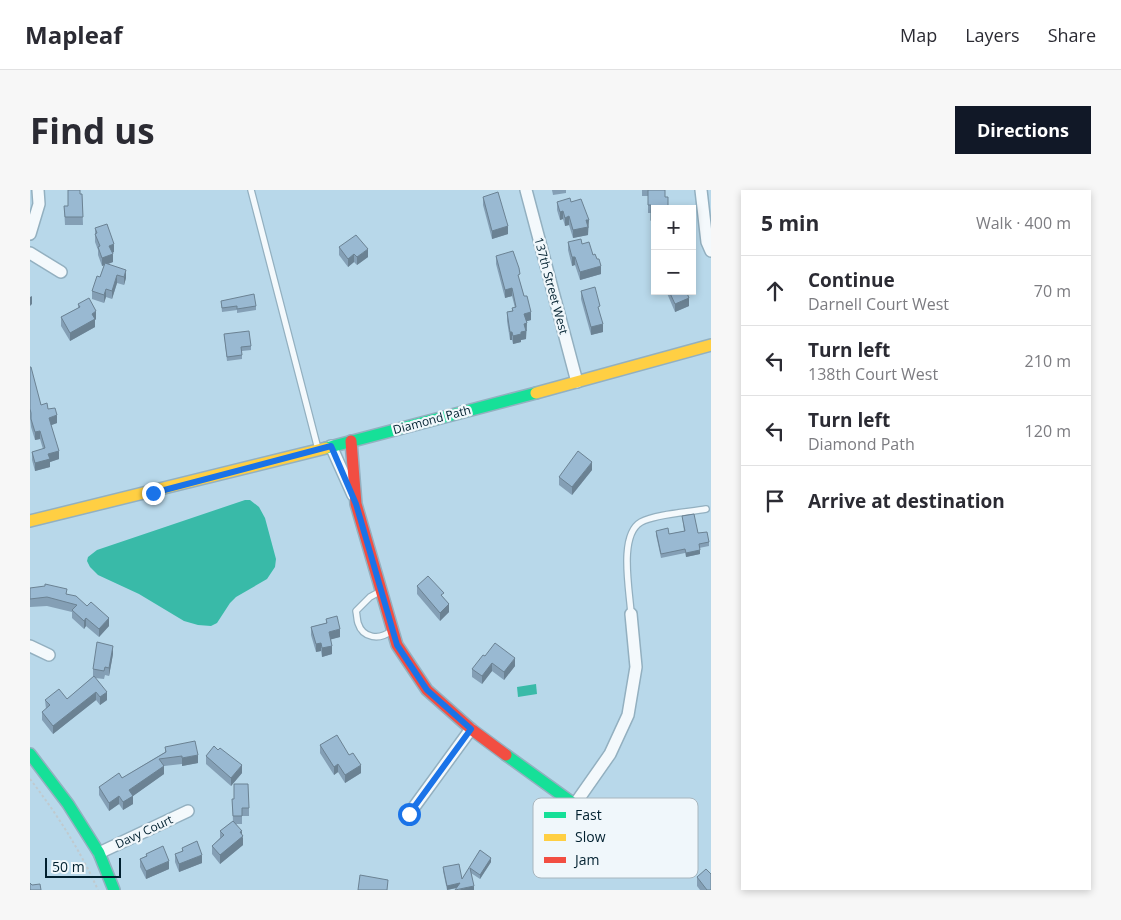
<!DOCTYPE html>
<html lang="en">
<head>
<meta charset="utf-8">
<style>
  :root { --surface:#fff; --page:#f7f7f7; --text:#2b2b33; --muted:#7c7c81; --line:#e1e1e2; --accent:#111827 }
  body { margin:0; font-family:"Open Sans",sans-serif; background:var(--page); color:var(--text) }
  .controls { position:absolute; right:15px; top:15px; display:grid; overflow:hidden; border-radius:0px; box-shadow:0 2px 8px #0003 }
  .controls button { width:45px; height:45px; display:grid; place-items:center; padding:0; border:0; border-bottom:1px solid var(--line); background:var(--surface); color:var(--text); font:25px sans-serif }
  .scale { position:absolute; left:15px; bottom:12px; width:76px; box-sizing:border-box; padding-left:5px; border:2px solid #01202f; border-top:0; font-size:14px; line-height:18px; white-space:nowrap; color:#01202f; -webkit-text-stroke:4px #f0f7fb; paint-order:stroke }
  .stop { position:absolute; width:15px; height:15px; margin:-11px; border:4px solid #1a73e8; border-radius:50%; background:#fff }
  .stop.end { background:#1a73e8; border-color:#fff; box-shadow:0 1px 5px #0008 }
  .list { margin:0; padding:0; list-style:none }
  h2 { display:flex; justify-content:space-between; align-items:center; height:65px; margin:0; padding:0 20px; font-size:21px }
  h2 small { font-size:16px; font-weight:400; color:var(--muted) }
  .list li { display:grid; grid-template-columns:32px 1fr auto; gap:15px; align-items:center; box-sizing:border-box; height:70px; padding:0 20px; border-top:1px solid var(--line) }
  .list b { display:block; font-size:19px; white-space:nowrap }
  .list p { margin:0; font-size:16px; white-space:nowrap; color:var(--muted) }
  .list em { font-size:16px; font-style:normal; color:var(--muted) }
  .icon { flex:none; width:28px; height:28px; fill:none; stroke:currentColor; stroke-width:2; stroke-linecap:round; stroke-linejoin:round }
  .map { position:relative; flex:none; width:681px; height:700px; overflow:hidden; border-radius:0px }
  header { display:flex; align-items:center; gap:30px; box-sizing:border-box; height:70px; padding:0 25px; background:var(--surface); border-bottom:1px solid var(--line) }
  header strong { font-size:24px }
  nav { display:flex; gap:28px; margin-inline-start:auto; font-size:18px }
  .intro { display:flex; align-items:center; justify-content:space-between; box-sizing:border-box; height:120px; padding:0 30px }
  h1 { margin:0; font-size:35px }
  .button { padding:12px 22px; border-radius:0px; background:var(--accent); color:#fff; font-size:18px; font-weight:700 }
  main { display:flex; gap:30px; padding:0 30px }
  aside { flex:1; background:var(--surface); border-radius:0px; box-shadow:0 2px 8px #0003 }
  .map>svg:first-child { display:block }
  .water { fill:#39baa8 }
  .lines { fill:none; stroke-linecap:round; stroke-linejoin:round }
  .lane-casing { stroke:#93b0c0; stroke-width:8 }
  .street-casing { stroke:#93b0c0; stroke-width:14 }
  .fast-casing { stroke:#93b0c0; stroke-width:14 }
  .slow-casing { stroke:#93b0c0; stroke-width:14 }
  .jam-casing { stroke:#93b0c0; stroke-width:14 }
  .path { stroke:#c0cacf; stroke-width:2; stroke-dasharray:2.5 2.5; stroke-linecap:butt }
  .lane { stroke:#f4f9fc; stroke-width:5.5 }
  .street { stroke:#f4f9fc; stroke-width:11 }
  .fast { stroke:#16e098; stroke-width:11 }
  .slow { stroke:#ffcf43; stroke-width:11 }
  .jam { stroke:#f24e42; stroke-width:11 }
  .wall { fill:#849fb5 }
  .shaded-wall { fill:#6b8293 }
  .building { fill:#99b9d2; stroke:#6b8293 }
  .route { stroke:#1a73e8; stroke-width:6 }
  .labels { text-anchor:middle; stroke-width:4.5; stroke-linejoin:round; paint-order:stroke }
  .street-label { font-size:12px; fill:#01202f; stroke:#f0f7fb }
  .key { fill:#f0f7fb; stroke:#a8b6be; stroke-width:1 }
  .key-label { font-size:14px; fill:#01202f }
</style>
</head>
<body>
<header>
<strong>Mapleaf</strong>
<nav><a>Map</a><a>Layers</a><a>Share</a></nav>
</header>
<div class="intro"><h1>Find us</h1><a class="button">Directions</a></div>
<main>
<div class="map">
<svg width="681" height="700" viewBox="0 0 681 700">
  <rect width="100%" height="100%" fill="#b8d8ea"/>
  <!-- water -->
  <g class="water">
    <path d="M215,310H220L229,317L235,328L246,369L245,377L237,389L206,407L200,413L187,433L181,436L168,435L154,431L109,404L68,385L60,377L57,371L58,367L67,360Z"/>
    <path d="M506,494L507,504L488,507L487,497Z"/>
  </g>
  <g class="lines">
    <!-- lane casing -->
    <g class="lane-casing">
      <g id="lane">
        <path d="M221,0L288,259"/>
        <path d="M351,401L340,407L326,421C327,425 327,430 328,433C333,449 350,450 361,441"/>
        <path d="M601,424C600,402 588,345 611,332C625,324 660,322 676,319"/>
      </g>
    </g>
    <!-- street casing -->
    <g class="street-casing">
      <g id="street">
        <path d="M496,0L547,192"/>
        <path d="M671,0L677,52L681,61"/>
        <path d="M0,44L9,14L8,0"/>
        <path d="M0,63L31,82"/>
        <path d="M301,256L323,305"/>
        <path d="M0,456L19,465"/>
        <path d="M545,614L580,564L598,525L606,477L601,424"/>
        <path d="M379,624L441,539"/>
        <path d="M69,663L158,621"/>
      </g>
    </g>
    <!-- fast casing -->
    <g class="fast-casing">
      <g id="fast">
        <path d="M296,258L506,203"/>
        <path d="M0,564L38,614L69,663L84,700"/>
        <path d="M476,565L612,663"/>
      </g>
    </g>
    <!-- slow casing -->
    <g class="slow-casing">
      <g id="slow">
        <path d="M506,203L681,155"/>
        <path d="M0,331L296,258"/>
      </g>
    </g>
    <!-- jam casing -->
    <g class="jam-casing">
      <path id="jam" d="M321,251L326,314L367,455L397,500L441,539L476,565"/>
    </g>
    <!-- path -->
    <path class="path" d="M0,589C27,624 50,660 68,700"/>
    <!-- lane -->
    <use href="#lane" class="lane"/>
    <!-- street -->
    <use href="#street" class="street"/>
    <!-- fast -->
    <use href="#fast" class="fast"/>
    <!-- slow -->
    <use href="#slow" class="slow"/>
    <!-- jam -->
    <use href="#jam" class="jam"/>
  </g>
  <!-- wall -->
  <g class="wall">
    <path d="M522,0H536V3L523,5Z"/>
    <path d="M612,0H635V7L625,19V50L621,38V23H618V6H612Z"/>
    <path d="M50,4H52L53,35H35L34,16H38Z"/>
    <path d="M453,7L478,44L462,49L453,15Z"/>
    <path d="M527,12H541L559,38H558V45L543,48L539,35L535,36L533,29L530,30L527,20Z"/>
    <path d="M65,38L84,62L82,63L83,72L78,74L96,88L94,95L87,93L82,109L76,107L74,113L62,109V101L70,87L74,75L72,76L68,65V60L65,52Z"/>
    <path d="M538,52L552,54L563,65L571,84L550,90L545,75L542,76L538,60Z"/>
    <path d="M309,57L338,67L327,75L324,72L318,77L309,65Z"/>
    <path d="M466,66L490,92L501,130L496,131L497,141H496V149L491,150V152L483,154L482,150H480L477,131V122L482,121V118H485L482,106L475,108L466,74Z"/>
    <path d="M551,101L570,125L573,142L561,145L551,109Z"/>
    <path d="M636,101H661L658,103L659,116L645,122Z"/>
    <path d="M191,111L226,116V120L207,123V120L192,122Z"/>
    <path d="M48,114L66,129L65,130V137L40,151L31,136V127L48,118Z"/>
    <path d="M194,144L221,156V160L212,161V169L197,171Z"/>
    <path d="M0,177L11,215L18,219L27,233L21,235L29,269L20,272V277L5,281L2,270V262L13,259L10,249L5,250L1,237L0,227Z"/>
    <path d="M562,280L542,305L529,295V287Z"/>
    <path d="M652,326L668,343L679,352V356L669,358L670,364L656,367L655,363L631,368L626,345V341L639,344L654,341Z"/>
    <path d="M387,396L414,408L419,422L410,431L387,404Z"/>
    <path d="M0,398L37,404L79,436L69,447L56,436L54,439L42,428V422L17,416L0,417Z"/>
    <path d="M296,429L310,447L301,449L302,464L292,467L291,461L286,462L281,445V437L296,433Z"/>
    <path d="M83,464L79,486L75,485L74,489L65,488L77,510L70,515L66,510L23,544L12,530V522L16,519L15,510L37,509L63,487V479Z"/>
    <path d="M455,466L485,476L474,490L462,481L452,494L442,487V479Z"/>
    <path d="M290,555L319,565L331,583L315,593L308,582L304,585L290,563Z"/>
    <path d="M135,557L168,573L152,576V574L134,576V584L103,606V614L93,620L89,614L79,621L69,605V597L92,588L135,562Z"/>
    <path d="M176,566L212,583L201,596L176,574Z"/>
    <path d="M202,609L219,618V626H212V634H206L212,644L213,655L190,674L182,664V656L190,648V641L203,631Z"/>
    <path d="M152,658L172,673L149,682L145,672V664L152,662Z"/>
    <path d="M450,660L461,672L450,689L441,683L444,700L427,698L417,700L413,681V677L432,689Z"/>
    <path d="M116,664L139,679L116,689L110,677V669L116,666Z"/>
    <path d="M667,687L681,700H670L667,696Z"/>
  </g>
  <!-- shaded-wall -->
  <g class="shaded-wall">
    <path d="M533,21V29L530,30V22Z"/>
    <path d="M539,26V35L535,36V28Z"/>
    <path d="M556,30H559L558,45L543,48V40Z"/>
    <path d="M478,36V44L462,49V41Z"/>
    <path d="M84,54V62L79,64V56Z"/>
    <path d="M338,59V67L327,75V67Z"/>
    <path d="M83,64V72L72,76V68Z"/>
    <path d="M324,64V72L318,77V69Z"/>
    <path d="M542,67H545V75L542,76Z"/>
    <path d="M571,76V84L550,90V82Z"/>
    <path d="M96,80V88L94,95V87Z"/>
    <path d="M87,85V93L82,109V101Z"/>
    <path d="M482,98V106L475,108V100Z"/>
    <path d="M76,99V107L74,113V105Z"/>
    <path d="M2,106V114L0,116V107Z"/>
    <path d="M659,108V116L645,122V114Z"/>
    <path d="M66,121V129L65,130V137L40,151V143L62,124Z"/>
    <path d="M501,122V130L494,132V124Z"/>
    <path d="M497,133L496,149L491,150V152L483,154V146L491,142L494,134Z"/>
    <path d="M573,134V142L561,145V137Z"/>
    <rect x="480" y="142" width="2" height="8"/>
    <path d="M27,225V233L19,236V228Z"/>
    <path d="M10,241V249L5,250V242Z"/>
    <path d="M29,261V269L20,272V277L5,281V273L18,264Z"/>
    <path d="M562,272V280L542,305V297Z"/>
    <path d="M670,360V364L656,367V363Z"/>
    <path d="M419,414V422L410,431V423Z"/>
    <path d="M56,428V436L54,439V431Z"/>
    <path d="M79,428V436L69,447V439Z"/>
    <path d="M310,439V447L299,450V442Z"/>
    <path d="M291,453V461L286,462V454Z"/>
    <path d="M83,456V464L79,486V478Z"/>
    <path d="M302,456V464L292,467V458Z"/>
    <path d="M485,468V476L474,490V482Z"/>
    <path d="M462,473V481L452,494V486Z"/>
    <path d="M66,502V510L23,544V536Z"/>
    <path d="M77,502V510L70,515V507Z"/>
    <path d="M168,565V573L152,576V568Z"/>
    <path d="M308,574V582L304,585V577Z"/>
    <path d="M212,575V583L201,596V588Z"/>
    <path d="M331,575V583L315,593V585Z"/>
    <path d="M134,576V584L103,606V614L93,620V612L99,600Z"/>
    <path d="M89,606V614L79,621V613Z"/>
    <path d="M212,641V648L213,646V655L190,674V665Z"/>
    <path d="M172,665V673L149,682V674Z"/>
    <path d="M461,668V672L450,689V685Z"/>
    <path d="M139,671V679L116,689V681Z"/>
    <path d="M430,693V697L417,700V696Z"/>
    <path d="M444,696V700H427Z"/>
  </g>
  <!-- building -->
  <g class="building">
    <path d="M38,0H50V4H52L53,27H35L34,16H38Z"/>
    <path d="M618,0H635V7H638V19H625V42L621,30V15H618Z"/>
    <path d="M468,2L478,36L462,41L453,7Z"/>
    <path d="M540,8L541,12L551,9L559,30H556L558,37L543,40L539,26L535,28L533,21L530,22L527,12Z"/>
    <path d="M77,34L84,54L79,56L83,64L72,68L68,57L70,56L65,44L67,43L65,38Z"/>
    <path d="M326,45L338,59L327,67L324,64L318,69L309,57Z"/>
    <path d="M551,49L552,54L559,52L563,65L565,64L567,69H569L571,76L550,82L545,67H542L538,52Z"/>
    <path d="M483,61L489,78L490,84L488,85L494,106H497L501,122L494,124L497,133L494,134L496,141L491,142V144L483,146L482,142H480L477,122L483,121L482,118L486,117L482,98L475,100L466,66Z"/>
    <path d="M75,73L96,80L94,87L87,85L82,101L76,99L74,105L62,101L67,86L70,87Z"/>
    <path d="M565,97L570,116L568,117L573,134L561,137L551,101Z"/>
    <path d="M639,101H656L659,108L645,114Z"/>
    <path d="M224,104L226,116L207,119V116L192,118L191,111Z"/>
    <path d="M59,108L66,121L62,124L65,129L40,143L31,127L50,117L48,114Z"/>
    <path d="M219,141L221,156L211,157L212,165L197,167L194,144Z"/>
    <path d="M0,177H1L11,215L17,213L18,219L25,218L27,225L19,228L29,261L18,264L20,269L5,273L2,262L15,258L10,241L5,242L1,229V223L0,219Z"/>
    <path d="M548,261L562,272L542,297L529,287Z"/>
    <path d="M664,324L668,343L677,342L679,352L669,354L670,360L656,363L655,359L631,364L626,341L638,338L639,344L655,341L652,326Z"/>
    <path d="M398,386L414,403L411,405L419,414L410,423L387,396Z"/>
    <path d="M15,394L37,399L36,404L46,406L57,416L61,412L79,428L69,439L56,428L54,431L42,420L47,415L17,407L0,409V398L15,396Z"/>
    <path d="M307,426L310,439L299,442L302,456L292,458L291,453L286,454L281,437L297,433L296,429Z"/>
    <path d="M67,452L83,456L79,478L75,477L74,481L63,479Z"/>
    <path d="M465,453L485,468L474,482L462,473L452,486L442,479L453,465L455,466Z"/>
    <path d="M64,486L77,502L70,507L66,502L23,536L12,522L20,515L15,510L29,499L37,509Z"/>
    <path d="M307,545L319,565L323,563L331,575L315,585L308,574L304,577L290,555Z"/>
    <path d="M165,551L168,565L152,568V566L129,569L134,576L99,600L103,606L93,612L89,606L79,613L69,597L89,583L92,588L136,562L135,557Z"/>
    <path d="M184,556L188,560L190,558L212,575L201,588L176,566Z"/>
    <path d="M204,594H218L219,618H212V626H203L202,609H204Z"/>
    <path d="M203,631L212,641L210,642L213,646L190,665L182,656L194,645L190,641Z"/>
    <path d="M167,651L172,665L149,674L145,664L153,661L152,658Z"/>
    <path d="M133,656L139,671L116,681L110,669L117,666L116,664Z"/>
    <path d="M450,660L461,668L450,685L440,678L444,696L425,700L430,693L417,696L413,677L429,674L432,689Z"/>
    <path d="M676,679L681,684V700H677L667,687Z"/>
    <path d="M330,685L358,690L357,700H328Z"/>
    <path d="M0,693L2,695L10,694L11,700H0Z"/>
  </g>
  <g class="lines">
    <!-- route -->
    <path class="route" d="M123,303L301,256L326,314L367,455L397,500L441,539L379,624"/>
  </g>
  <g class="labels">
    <!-- street labels -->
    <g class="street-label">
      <text transform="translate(521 96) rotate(75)" y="4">137th Street West</text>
      <text transform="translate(402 230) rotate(-15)" y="4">Diamond Path</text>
      <text transform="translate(114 642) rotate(-25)" y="4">Davy Court</text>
    </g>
  </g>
  <!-- legend -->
  <rect x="503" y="608" width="165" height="80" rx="8" class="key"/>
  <rect x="514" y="622" width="22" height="6" fill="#16e098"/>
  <rect x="514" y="644" width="22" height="7" fill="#ffcf43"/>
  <rect x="514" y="667" width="22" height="6" fill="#f24e42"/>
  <g class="key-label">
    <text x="545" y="630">Fast</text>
    <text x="545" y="652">Slow</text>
    <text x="545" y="675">Jam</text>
  </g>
</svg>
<div class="controls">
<button>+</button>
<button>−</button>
</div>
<div class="scale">50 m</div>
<div class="stop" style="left:379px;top:624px"></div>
<div class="stop end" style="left:123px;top:303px"></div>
</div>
<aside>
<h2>5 min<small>Walk · 400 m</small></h2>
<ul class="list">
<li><svg class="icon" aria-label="ahead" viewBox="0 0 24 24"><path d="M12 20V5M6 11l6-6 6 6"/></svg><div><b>Continue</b><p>Darnell Court West</p></div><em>70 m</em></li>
<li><svg class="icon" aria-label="left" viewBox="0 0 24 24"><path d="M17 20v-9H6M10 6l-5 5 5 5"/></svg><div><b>Turn left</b><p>138th Court West</p></div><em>210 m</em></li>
<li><svg class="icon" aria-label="left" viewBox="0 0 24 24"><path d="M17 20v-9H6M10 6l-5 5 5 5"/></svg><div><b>Turn left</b><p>Diamond Path</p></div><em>120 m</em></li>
<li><svg class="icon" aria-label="arrive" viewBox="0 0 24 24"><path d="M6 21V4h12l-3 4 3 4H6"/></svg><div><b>Arrive at destination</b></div></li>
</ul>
</aside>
</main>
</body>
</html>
